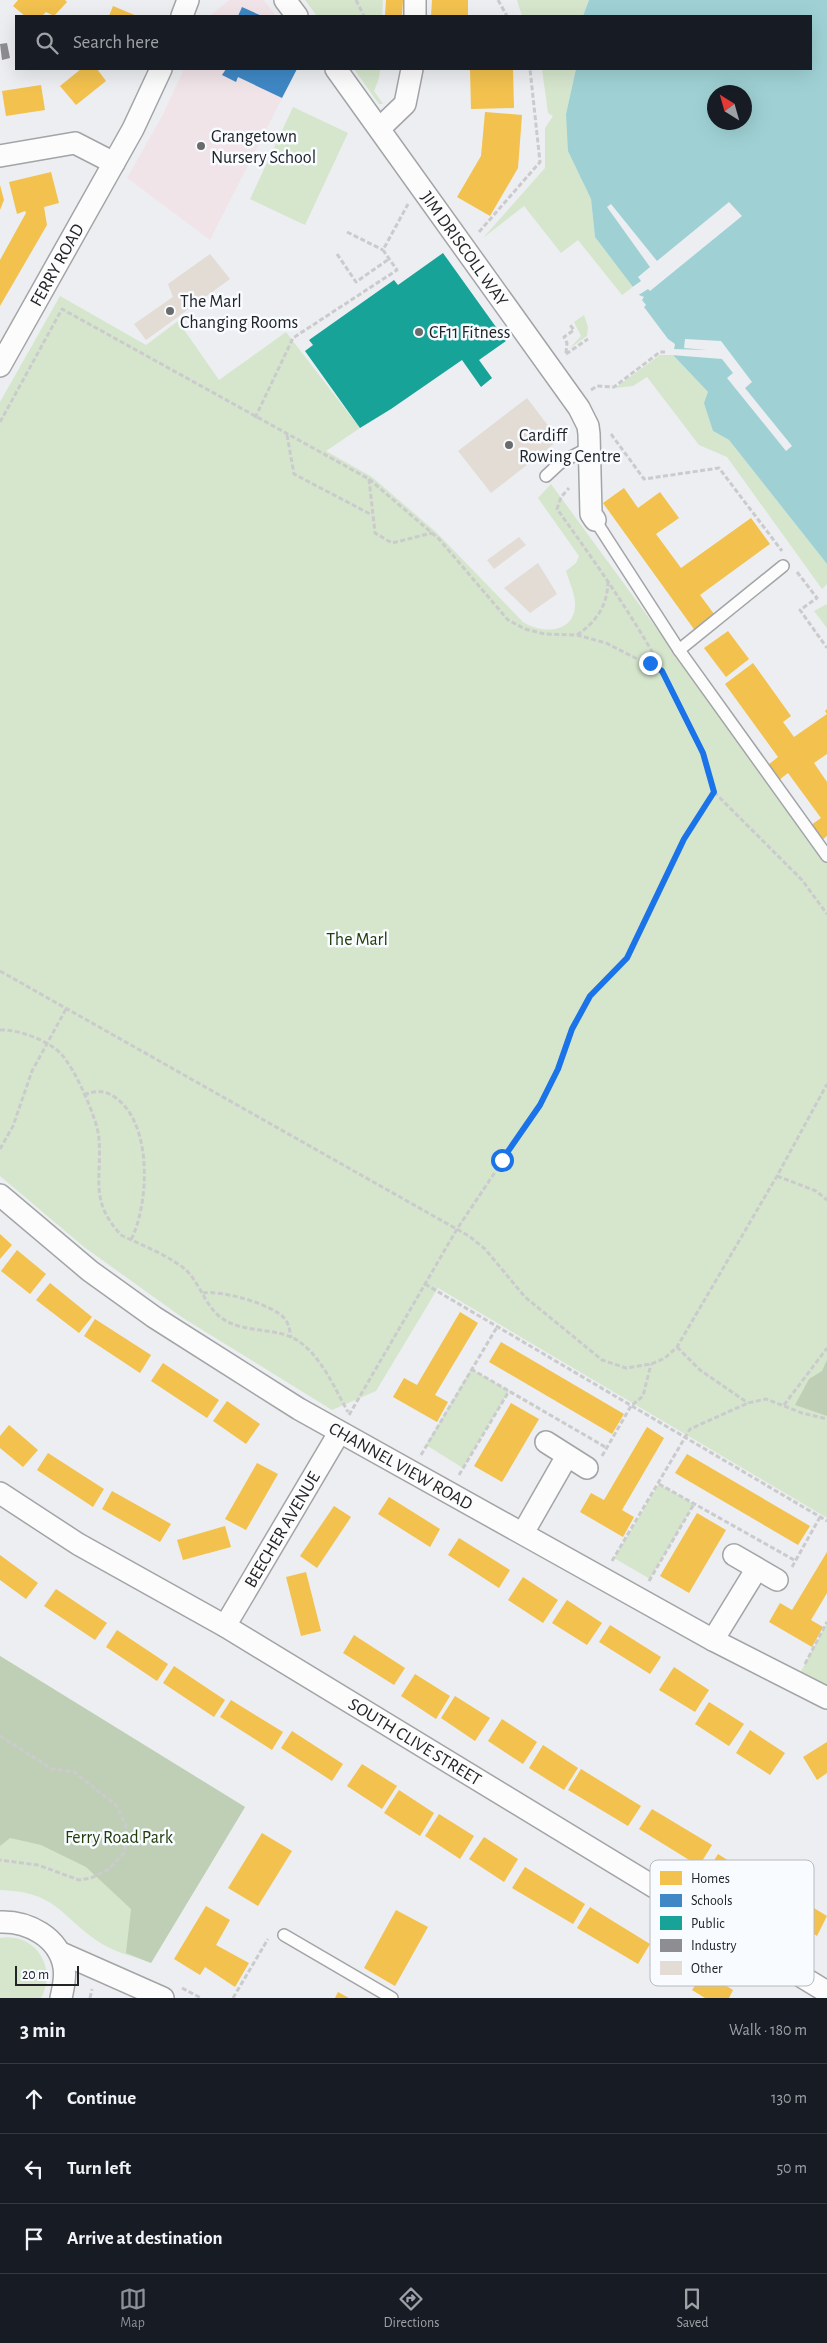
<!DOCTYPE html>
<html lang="en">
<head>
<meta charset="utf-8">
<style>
  :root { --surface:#171b24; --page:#242831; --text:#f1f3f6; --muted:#9ea1a6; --line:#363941; --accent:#8c9099 }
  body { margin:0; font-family:"Alegreya Sans",sans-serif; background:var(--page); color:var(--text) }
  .compass { position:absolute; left:707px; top:85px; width:45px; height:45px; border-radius:50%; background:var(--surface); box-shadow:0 5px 20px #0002; rotate:323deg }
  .scale { position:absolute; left:15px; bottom:12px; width:64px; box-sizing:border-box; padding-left:5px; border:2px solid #222426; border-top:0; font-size:14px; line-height:18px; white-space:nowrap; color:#222426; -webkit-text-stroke:4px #f8fbff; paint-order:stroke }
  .stop { position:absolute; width:15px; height:15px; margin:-11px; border:4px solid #1a73e8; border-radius:50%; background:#fff }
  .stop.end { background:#1a73e8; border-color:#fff; box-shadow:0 1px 5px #0008 }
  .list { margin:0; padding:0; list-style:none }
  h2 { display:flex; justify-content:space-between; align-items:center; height:65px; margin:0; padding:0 20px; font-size:21px }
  h2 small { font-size:16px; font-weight:400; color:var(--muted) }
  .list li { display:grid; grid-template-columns:32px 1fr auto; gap:15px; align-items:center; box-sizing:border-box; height:70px; padding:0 20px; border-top:1px solid var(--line) }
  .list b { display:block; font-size:19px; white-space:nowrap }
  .list em { font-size:16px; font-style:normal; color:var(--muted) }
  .icon { flex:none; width:28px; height:28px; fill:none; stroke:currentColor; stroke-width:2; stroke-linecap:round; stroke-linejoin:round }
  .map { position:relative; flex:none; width:827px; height:1998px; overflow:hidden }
  .search { position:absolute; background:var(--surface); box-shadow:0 5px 20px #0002; left:15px; right:15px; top:15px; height:55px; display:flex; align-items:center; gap:12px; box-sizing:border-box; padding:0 18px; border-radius:0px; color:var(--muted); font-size:19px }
  .sheet { height:275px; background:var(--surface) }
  nav { display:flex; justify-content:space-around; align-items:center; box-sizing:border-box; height:70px; border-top:1px solid var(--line); background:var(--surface); font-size:14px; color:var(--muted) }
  nav a { display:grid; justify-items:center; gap:2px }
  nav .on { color:var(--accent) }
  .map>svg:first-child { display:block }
  .education { fill:#f1e4e9 }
  .green { fill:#d6e6cd }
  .forest { fill:#bfcfb6 }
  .water { fill:#9fd1d4; fill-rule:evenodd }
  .pier { fill:#eceef1 }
  .homes { fill:#f2c14e }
  .schools { fill:#3f88c5 }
  .public { fill:#17a398 }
  .industry { fill:#8d8d92 }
  .building { fill:#e2dcd4 }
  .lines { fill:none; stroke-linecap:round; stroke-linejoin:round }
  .service-casing { stroke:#a2a4a6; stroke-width:14 }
  .minor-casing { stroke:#a2a4a6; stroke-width:24 }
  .path { stroke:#cbcbcd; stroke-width:3; stroke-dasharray:5 2.5; stroke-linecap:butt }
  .service { stroke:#fcfcfd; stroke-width:11 }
  .minor { stroke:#fcfcfd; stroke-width:21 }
  .route { stroke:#1a73e8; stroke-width:6 }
  .poi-dot { fill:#696b6d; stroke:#f8fbff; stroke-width:2 }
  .labels { text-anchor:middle; stroke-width:5; stroke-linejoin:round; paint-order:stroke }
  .poi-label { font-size:18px; fill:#222426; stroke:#f8fbff; text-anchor:start }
  .street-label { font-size:18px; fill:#222426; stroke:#f8fbff }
  .park-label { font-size:18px; fill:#233c08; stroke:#f8fbff }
  .key { fill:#f8fbff; stroke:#b8babe; stroke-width:1 }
  .key-label { font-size:14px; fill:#222426 }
</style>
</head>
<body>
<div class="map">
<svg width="827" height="1998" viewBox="0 0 827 1998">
  <rect width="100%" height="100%" fill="#eceef1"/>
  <!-- education -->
  <g class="education">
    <path d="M229,0H264L276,16H210Z"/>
    <path d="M184,69H297L210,240L127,178L163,114Z"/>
  </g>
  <!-- green -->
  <g class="green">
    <path d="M305,0H383L382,16H317Z"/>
    <path d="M517,0H589L583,16H522Z"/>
    <path d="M354,69H380L379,78L374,91L383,104H379Z"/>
    <path d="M542,69H576L566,114L583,182L591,199L595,237L633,287L622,295L578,240L561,253L524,206L483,238L545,168V128L553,116L548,113Z"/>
    <path d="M293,107L348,133L305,225L250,199Z"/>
    <path d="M60,296L146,345L178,321L219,380L286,332L360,428L326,451L372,477L436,532L523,622C543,635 577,633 575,602C574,591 569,581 566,571L576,563L579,556L538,498L551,484L827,861V1518L438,1288L376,1391L332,1410L183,1318L84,1247L0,1176V402Z"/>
    <path d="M584,315L588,327L587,336L569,349L581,336L574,322Z"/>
    <path d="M660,355H673L708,392L713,431L729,440L827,564V584L822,589L727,457L699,445L647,377L633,386L615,388Z"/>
    <path d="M827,604V628L814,611Z"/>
    <path d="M471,1369L509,1391L463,1468L426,1445Z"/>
    <path d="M659,1484L694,1504L650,1579L614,1558Z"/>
    <path d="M827,1622V1698L796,1681Z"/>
    <path d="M0,1656L245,1807L151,1963C136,1957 117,1953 104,1945C60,1918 60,1892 0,1890Z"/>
    <path d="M0,1938C35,1932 58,1968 41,1998H0Z"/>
  </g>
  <!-- forest -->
  <g class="forest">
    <path d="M827,1360V1416L795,1405L809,1379L822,1371Z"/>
    <path d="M0,1656L245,1807L151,1963L126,1953L131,1909L86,1867L41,1845L10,1838L0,1846Z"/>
  </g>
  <!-- water -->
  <path class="water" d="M589,0H827V564L729,440L713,431L704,403L708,392L673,355L675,344L668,339L644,307L646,305L642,300L644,297L639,295L595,237L591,199L568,151L566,114L576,69H811V16H583ZM714,92H744V122H714Z"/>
  <!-- pier -->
  <g class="pier">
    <path d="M729,202L742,216L650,291L648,289L637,296L631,288L641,281L638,277L650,267L607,207L611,204L657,261Z"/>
    <path d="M685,339L721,341L752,382L745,388L792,446L786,451L727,378L733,373L722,359L671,355L672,349L707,350L684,348Z"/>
  </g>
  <!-- homes -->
  <g class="homes">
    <path d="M18,0H65L67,2L54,16L46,12L42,16H25L13,6Z"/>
    <path d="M386,0H403L402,16H385Z"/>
    <path d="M432,0H468V16H431Z"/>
    <path d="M113,6L137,16H109Z"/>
    <path d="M81,69H97L106,81L76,105L60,86Z"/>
    <path d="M470,69H513L514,108L471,109Z"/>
    <path d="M41,85L45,110L6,116L2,91Z"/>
    <path d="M485,112L522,115L518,168L490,216L457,197L481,156Z"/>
    <path d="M51,172L59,203L44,207L47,225L0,306V260L26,213L25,211L17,214L9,182Z"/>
    <path d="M0,185L4,200L0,210Z"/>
    <path d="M624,488L638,508L660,492L679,518L656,534L681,568L751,518L770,544L700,595L717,618L696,632L603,503Z"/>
    <path d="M728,631L749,659L726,677L704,648Z"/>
    <path d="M753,663L791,716L783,722L794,737L827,714L825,711L827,709V754L814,763L827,782V836L822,840L811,825L821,818L788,773L779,780L768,765L778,757L725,684Z"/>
    <path d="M0,1234L12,1245L0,1259Z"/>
    <path d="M17,1250L46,1274L30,1294L1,1271Z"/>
    <path d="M50,1283L92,1317L79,1333L36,1300Z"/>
    <path d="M460,1312L478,1323L435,1395L448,1402L437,1422L393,1397L404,1378L417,1385Z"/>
    <path d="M95,1319L151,1355L140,1373L84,1336Z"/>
    <path d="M501,1342L624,1414L612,1434L489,1362Z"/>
    <path d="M163,1363L219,1400L207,1418L151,1381Z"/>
    <path d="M227,1401L260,1424L246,1444L213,1421Z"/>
    <path d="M511,1403L539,1419L502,1482L474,1466Z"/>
    <path d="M9,1425L38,1450L23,1467L0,1448V1436Z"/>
    <path d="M647,1427L664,1438L622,1510L634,1517L623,1537L580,1512L591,1493L604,1500Z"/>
    <path d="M48,1453L104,1489L93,1507L37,1470Z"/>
    <path d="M687,1454L810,1526L798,1545L675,1473Z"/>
    <path d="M257,1463L278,1474L246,1530L225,1519Z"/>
    <path d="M112,1491L171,1524L160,1542L102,1509Z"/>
    <path d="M389,1497L440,1529L430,1547L378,1514Z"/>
    <path d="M334,1506L351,1517L317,1568L300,1556Z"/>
    <path d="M697,1513L726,1530L689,1593L660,1576Z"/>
    <path d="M225,1526L231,1547L183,1560L177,1540Z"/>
    <path d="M459,1538L510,1570L499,1588L448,1555Z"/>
    <path d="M827,1552V1593L811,1620L823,1627L812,1647L769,1622L780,1603L792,1610Z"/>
    <path d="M0,1555L38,1583L26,1599L0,1580Z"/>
    <path d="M306,1572L321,1631L301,1636L286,1577Z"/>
    <path d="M523,1577L558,1600L543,1623L508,1600Z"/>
    <path d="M56,1589L107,1623L95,1640L44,1606Z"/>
    <path d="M567,1600L602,1623L587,1645L552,1623Z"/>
    <path d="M610,1625L661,1657L650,1674L599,1642Z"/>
    <path d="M117,1630L168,1664L157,1681L106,1647Z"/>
    <path d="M354,1635L405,1668L394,1685L343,1653Z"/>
    <path d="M174,1666L225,1700L214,1717L163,1683Z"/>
    <path d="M674,1667L709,1690L695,1712L659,1690Z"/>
    <path d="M415,1674L450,1696L436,1719L401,1696Z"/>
    <path d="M455,1696L490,1718L475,1741L441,1718Z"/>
    <path d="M231,1700L283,1732L272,1750L220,1717Z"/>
    <path d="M709,1702L744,1724L729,1746L695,1724Z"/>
    <path d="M502,1719L537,1742L523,1764L488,1741Z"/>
    <path d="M750,1730L785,1753L770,1775L736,1753Z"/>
    <path d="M292,1731L343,1764L332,1781L281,1748Z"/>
    <path d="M827,1742V1773L817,1780L803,1757Z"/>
    <path d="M543,1745L578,1768L564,1790L529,1768Z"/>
    <path d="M362,1764L397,1786L382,1809L347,1786Z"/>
    <path d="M581,1769L641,1806L628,1826L568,1790Z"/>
    <path d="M399,1790L434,1813L420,1836L384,1813Z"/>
    <path d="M652,1809L712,1845L699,1866L639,1829Z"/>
    <path d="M439,1814L474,1836L460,1859L425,1836Z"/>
    <path d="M262,1833L292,1851L258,1906L228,1888Z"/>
    <path d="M484,1837L518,1859L504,1882L469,1859Z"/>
    <path d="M718,1854L748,1873L737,1891L707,1872Z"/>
    <path d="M525,1867L585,1904L573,1924L512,1888Z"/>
    <path d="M799,1899L827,1916L817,1936L787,1917Z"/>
    <path d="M206,1906L230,1920L216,1945L249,1963L235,1987L205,1967L200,1975L174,1959Z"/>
    <path d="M590,1907L650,1944L638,1964L577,1928Z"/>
    <path d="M396,1910L428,1927L395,1986L364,1968Z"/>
    <path d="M661,1947L691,1966L679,1984L649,1965Z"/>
    <path d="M704,1972L733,1990L729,1998H705L692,1990Z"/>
    <path d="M338,1992L349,1998H335Z"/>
  </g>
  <!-- schools -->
  <g class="schools">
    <path d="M242,7L262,16H238Z"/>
    <path d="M226,69H297L282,98L238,77L236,82L222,75Z"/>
  </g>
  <!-- public -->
  <path class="public" d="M443,253L506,341L479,360L492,378L481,387L462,360L391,409L360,428L305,351L313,345L309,340L394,280L398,285Z"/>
  <!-- industry -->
  <path class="industry" d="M7,43L10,58L2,60L0,44Z"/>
  <!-- building -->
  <g class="building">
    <path d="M210,254L230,279L146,340L134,324L173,297L168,284Z"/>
    <path d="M527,398L559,440L491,493L458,451Z"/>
    <path d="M519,537L526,545L494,569L487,560Z"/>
    <path d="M538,563L557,594L530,613L504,588Z"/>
  </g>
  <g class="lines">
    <!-- service casing -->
    <g class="service-casing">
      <g id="service">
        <path d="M546,476L560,463L590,447"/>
        <path d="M595,520L679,650L827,856"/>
        <path d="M679,650L783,566"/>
        <path d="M284,1935L392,1998"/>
      </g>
    </g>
    <!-- minor casing -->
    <g class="minor-casing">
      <g id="minor">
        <path d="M285,0L297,16"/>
        <path d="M182,16L188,0"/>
        <path d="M415,16V0"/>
        <path id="s1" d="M336,69L579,408L588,426L589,434L591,514L595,520"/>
        <path d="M380,128L405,104L412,69"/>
        <path d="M0,156L75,143L114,163"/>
        <path id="s2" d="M0,366L133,129L161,69"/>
        <path id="s3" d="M0,1195L90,1271L154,1317L299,1409L713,1640L827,1698"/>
        <path d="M546,1442L587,1468"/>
        <path id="s4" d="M0,1493L78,1544L225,1626L827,1992"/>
        <path d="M523,1533L567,1456"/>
        <path d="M734,1555L777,1580"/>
        <path id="s5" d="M225,1626L339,1433"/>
        <path d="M713,1640L756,1570"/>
        <path d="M0,1922C28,1921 59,1937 64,1967C66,1978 63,1988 61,1998"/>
        <path d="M59,1952L163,1998"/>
      </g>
    </g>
    <!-- path -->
    <g class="path">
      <path d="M356,0L364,16"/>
      <path d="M498,0L507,16"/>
      <path d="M347,232L383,250"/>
      <path d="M479,232L540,162L530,69"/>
      <path d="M337,254L356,282L389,259"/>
      <path d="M566,353L567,343L564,337L574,330L570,325"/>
      <path d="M566,354L588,339"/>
      <path d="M591,390L597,386L614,387L660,352H665"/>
      <path d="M255,418L293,338L397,270L383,250L408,204"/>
      <path d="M0,422L62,309L369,479L439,539L508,620L525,629L545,634L577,635L606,643L661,671"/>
      <path d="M611,434L644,479L719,468L782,551"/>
      <path d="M287,435L294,474L372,515"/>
      <path d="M369,479L375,533L392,543L432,533"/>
      <path d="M797,572L817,598L800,610L827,648"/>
      <path d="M577,635C597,621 608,605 608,580"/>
      <path d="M714,792L802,880L827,914"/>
      <path d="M0,971L469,1236L485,1249L525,1297L602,1360L626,1368L651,1364L665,1358L677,1347L777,1176L827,1084"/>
      <path d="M0,1030C18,1029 50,1041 62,1055C75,1069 98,1120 99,1139C102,1180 89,1200 121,1235C141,1245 173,1257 188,1272C200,1285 205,1304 219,1316C239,1333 267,1327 291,1337C318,1349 334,1387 348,1412"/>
      <path d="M84,1095C96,1090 105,1090 116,1098C153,1125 149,1204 131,1240"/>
      <path d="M0,1149L13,1126L32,1071L66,1009"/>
      <path d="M777,1176L816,1191L827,1200"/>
      <path d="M425,1284L827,1521"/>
      <path d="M203,1293C221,1290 273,1304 285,1319C289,1324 290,1331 291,1338"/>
      <path d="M677,1347L700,1370L748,1403"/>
      <path d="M471,1369L607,1448"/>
      <path d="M784,1405L827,1348"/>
      <path d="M349,1415L457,1229L540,1105L558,1069L572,1029L590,996L627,958L684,839L714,792C685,690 619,595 557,509L561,497L569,488"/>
      <path d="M421,1455L497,1327"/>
      <path d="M602,1456L631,1406L643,1396L651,1364"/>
      <path d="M459,1475L509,1391"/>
      <path d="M659,1484L796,1561"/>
      <path d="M612,1561L690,1429L748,1403L766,1399L802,1413L827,1419"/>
      <path d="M792,1567L820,1517"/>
      <path d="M649,1581L694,1504"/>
      <path d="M805,1664L827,1622"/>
      <path d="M0,1736L52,1769L74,1772L116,1805L126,1826L125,1852L109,1869L91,1878L79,1880L38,1865L0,1860"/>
      <path d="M182,1988L201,1998"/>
      <path d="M90,1998L92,1989"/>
      <path d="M233,1998L268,1939"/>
    </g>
    <!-- service -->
    <use href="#service" class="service"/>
    <!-- minor -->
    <use href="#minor" class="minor"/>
  </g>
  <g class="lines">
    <!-- route -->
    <path class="route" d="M502,1160L540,1105L558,1069L572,1029L590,996L627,958L684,839L714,792L703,753L662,671L650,663"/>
  </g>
  <!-- markers -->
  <g class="poi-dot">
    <circle cx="201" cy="146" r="5"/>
    <circle cx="170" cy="311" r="5"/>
    <circle cx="419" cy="332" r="5"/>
    <circle cx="509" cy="445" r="5"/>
  </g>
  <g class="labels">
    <!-- poi labels -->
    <g class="poi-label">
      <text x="211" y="142">Grangetown<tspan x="211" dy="21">Nursery School</tspan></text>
      <text x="180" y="307">The Marl<tspan x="180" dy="21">Changing Rooms</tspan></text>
      <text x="429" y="338">CF11 Fitness</text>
      <text x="519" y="441">Cardiff<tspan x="519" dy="21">Rowing Centre</tspan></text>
    </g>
    <!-- street labels -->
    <g class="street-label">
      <text dy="6" stroke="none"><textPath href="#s1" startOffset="221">JIM DRISCOLL WAY</textPath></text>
      <text dy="6" stroke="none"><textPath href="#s2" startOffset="116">FERRY ROAD</textPath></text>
      <text dy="6" stroke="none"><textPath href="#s3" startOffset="485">CHANNEL VIEW ROAD</textPath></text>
      <text dy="6" stroke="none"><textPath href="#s5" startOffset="112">BEECHER AVENUE</textPath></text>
      <text dy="6" stroke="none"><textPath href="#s4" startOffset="484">SOUTH CLIVE STREET</textPath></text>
    </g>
    <!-- park labels -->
    <g class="park-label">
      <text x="357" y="945">The Marl</text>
      <text x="119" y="1843">Ferry Road Park</text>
    </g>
  </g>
  <!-- legend -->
  <rect x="650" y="1860" width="164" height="126" rx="8" class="key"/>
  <rect x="660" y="1871" width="22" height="14" fill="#f2c14e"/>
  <rect x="660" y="1894" width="22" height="13" fill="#3f88c5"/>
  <rect x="660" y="1916" width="22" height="14" fill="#17a398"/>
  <rect x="660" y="1939" width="22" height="13" fill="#8d8d92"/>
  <rect x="660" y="1961" width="22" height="14" fill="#e2dcd4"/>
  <g class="key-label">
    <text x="691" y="1883">Homes</text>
    <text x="691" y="1905">Schools</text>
    <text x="691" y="1928">Public</text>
    <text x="691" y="1950">Industry</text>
    <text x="691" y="1973">Other</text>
  </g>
</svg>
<svg class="compass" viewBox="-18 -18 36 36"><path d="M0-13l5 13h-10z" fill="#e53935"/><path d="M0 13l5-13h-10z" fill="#9ea1a6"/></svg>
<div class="scale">20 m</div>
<div class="stop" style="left:502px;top:1160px"></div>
<div class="stop end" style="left:650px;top:663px"></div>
<div class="search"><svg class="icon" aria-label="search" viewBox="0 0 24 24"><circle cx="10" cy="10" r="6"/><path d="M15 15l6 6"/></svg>Search here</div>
</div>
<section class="sheet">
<h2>3 min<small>Walk · 180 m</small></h2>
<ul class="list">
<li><svg class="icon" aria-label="ahead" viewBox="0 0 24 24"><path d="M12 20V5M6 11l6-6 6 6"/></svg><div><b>Continue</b></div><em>130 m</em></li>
<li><svg class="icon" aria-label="left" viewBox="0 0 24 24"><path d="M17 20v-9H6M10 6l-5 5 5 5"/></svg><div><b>Turn left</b></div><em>50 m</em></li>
<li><svg class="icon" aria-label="arrive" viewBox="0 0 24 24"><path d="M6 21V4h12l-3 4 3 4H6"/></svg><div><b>Arrive at destination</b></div></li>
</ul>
</section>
<nav>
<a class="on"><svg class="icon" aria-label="map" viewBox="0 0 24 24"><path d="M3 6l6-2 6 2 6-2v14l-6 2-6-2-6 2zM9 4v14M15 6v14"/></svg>Map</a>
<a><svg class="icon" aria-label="directions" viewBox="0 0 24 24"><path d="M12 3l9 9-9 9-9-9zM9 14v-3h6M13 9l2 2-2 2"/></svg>Directions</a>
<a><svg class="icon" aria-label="saved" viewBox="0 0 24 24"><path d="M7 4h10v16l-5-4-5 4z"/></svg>Saved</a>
</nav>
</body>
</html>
